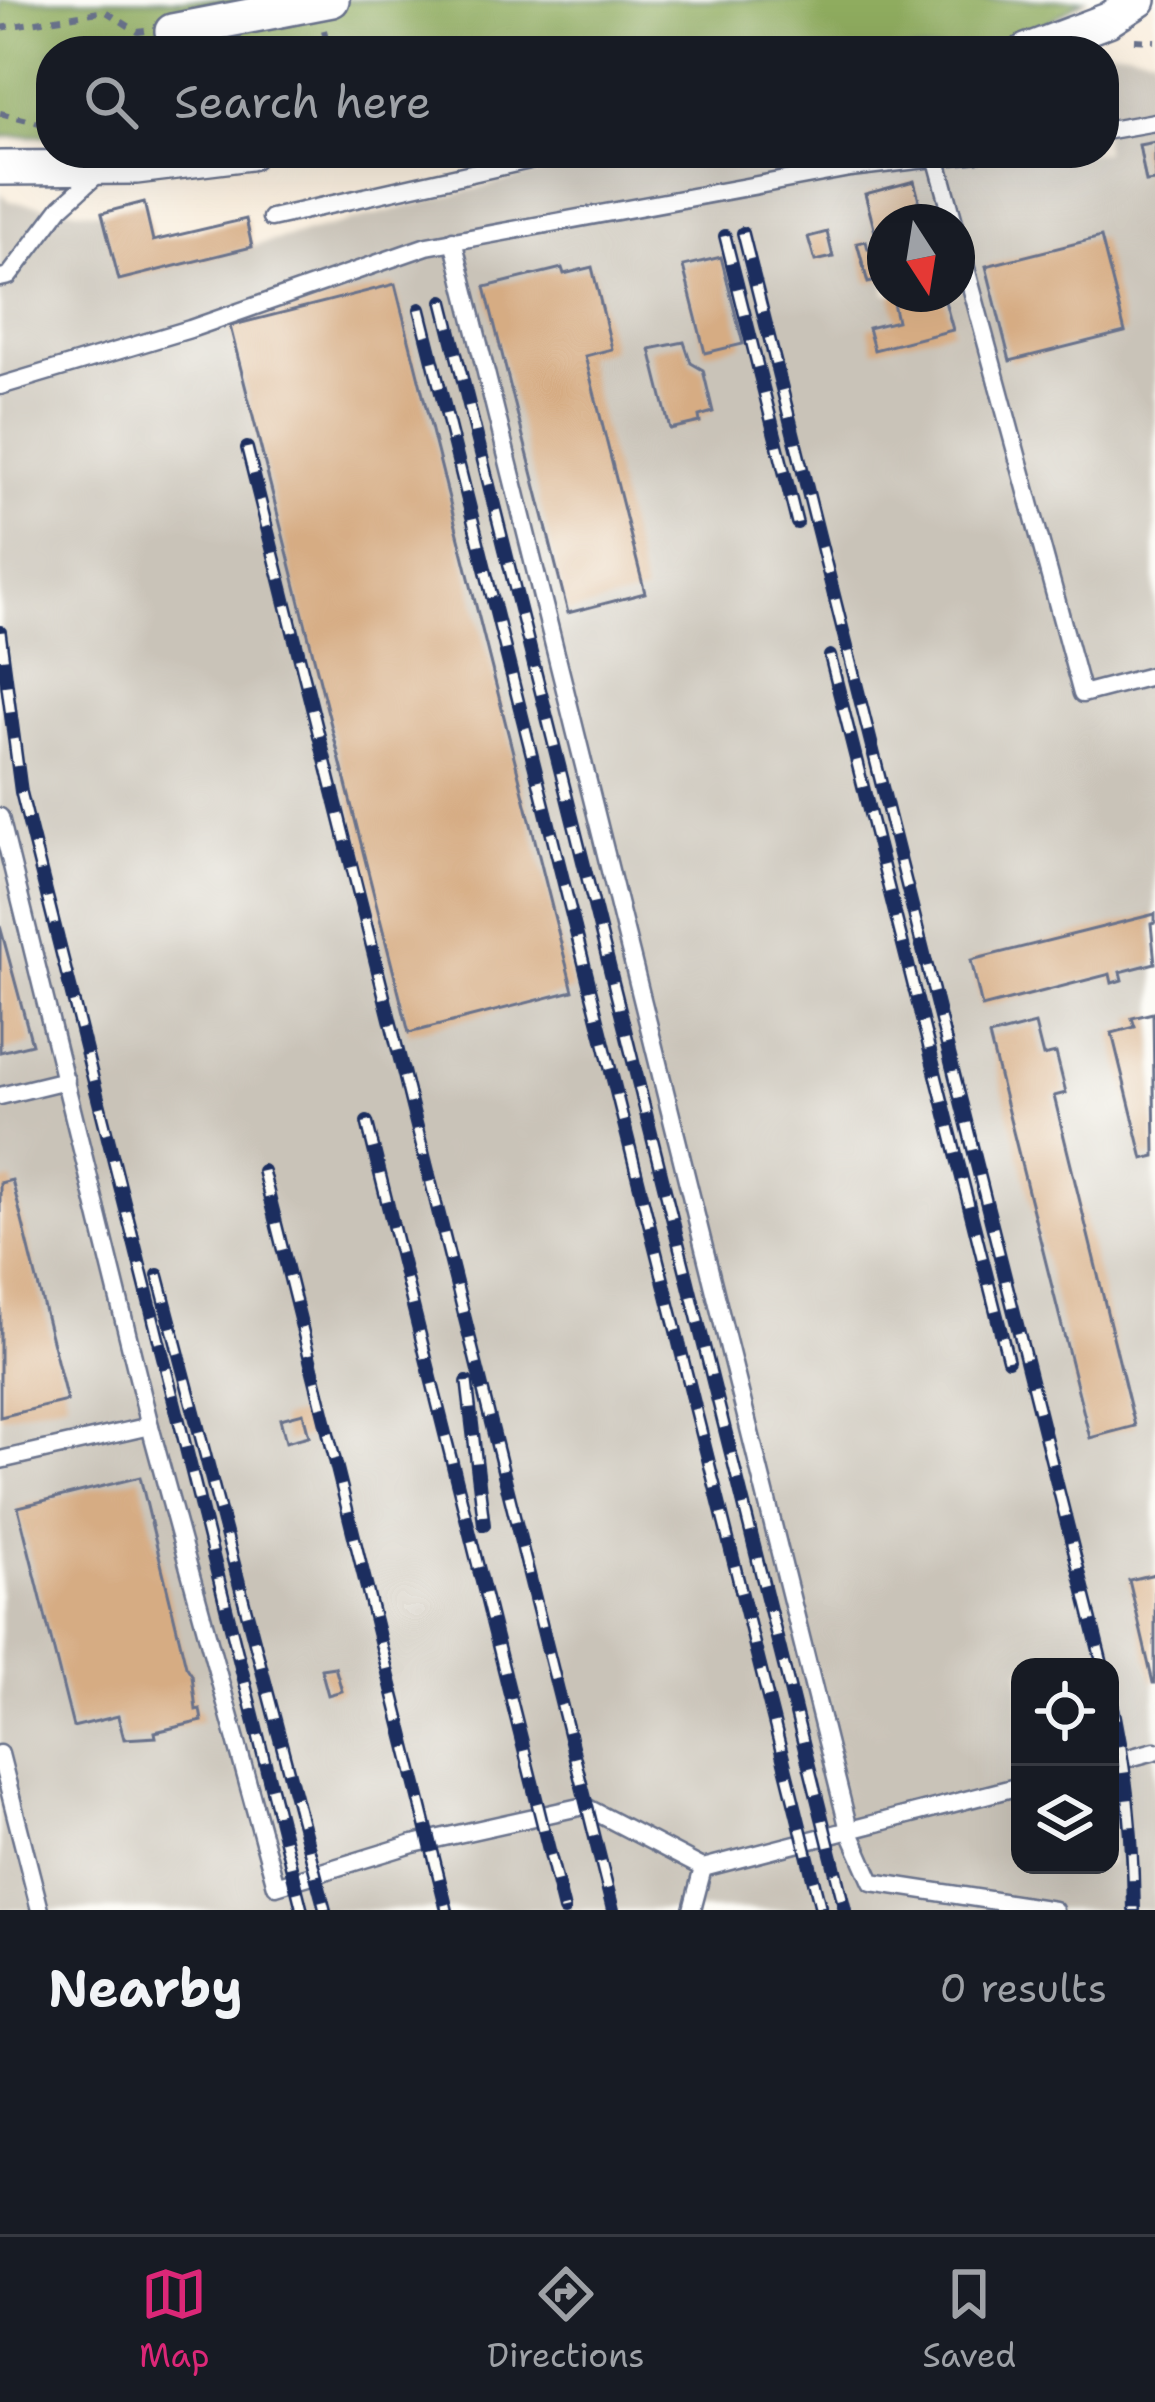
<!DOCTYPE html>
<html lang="en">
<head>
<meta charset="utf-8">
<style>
  :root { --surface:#171b24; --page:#242831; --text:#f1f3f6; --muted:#9ea1a6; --line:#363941; --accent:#db2777 }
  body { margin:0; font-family:"Shantell Sans",sans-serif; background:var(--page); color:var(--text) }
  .controls { position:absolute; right:36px; bottom:36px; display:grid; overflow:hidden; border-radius:24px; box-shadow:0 12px 48px #0002 }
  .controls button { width:108px; height:108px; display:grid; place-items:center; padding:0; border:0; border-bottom:3px solid var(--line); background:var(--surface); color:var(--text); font:60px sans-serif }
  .compass { position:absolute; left:867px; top:204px; width:108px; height:108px; border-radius:50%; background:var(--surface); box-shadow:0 12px 48px #0002; rotate:168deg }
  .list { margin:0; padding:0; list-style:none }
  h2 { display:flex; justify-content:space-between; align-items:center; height:156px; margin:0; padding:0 48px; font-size:51px }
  h2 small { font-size:39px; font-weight:400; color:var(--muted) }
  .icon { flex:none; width:66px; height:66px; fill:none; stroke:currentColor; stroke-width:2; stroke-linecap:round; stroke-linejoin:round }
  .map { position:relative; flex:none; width:1155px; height:1910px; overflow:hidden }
  .search { position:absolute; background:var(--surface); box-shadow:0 12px 48px #0002; left:36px; right:36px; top:36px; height:132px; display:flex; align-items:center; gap:30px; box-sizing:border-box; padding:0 42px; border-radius:48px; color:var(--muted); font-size:45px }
  .sheet { height:324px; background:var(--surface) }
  nav { display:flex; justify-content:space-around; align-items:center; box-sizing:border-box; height:168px; border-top:3px solid var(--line); background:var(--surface); font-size:33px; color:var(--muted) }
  nav a { display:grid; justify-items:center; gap:6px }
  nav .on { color:var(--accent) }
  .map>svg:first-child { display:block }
  .industrial { fill:#c9c3b8; fill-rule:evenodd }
  .forest { fill:#8fac5f; stroke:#556e5e; stroke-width:3 }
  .building { fill:#d6ac83 }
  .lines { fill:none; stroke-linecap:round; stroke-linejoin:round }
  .lane-casing { stroke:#69728b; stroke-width:21 }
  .street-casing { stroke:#69728b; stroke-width:38 }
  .path { stroke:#69728b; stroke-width:6; stroke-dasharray:9 9; stroke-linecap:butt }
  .lane { stroke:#fff; stroke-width:16 }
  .street { stroke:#fff; stroke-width:33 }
  .rail-casing { stroke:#1b2f5e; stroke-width:14 }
  .rail { stroke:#fdfcf7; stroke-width:9; stroke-dasharray:27; stroke-linecap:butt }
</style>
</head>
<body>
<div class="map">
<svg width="1155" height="1910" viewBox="0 0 1155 1910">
  <rect width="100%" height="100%" fill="#fdfcf7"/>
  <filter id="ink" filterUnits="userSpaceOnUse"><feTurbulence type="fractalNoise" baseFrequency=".00833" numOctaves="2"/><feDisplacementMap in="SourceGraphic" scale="24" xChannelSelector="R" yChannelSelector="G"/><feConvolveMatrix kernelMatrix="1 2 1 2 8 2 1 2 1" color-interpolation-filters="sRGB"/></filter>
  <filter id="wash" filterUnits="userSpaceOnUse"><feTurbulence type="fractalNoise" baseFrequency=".004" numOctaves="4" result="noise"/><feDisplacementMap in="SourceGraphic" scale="48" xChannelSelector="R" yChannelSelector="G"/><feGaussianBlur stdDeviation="2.7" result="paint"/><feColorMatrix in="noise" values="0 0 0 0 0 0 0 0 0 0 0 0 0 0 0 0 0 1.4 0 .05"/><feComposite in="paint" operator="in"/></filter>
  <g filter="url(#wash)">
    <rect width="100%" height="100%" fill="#f9eede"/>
    <!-- industrial -->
    <path class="industrial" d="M1097,47L1155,55V1910H0V192L9,201L102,213L119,280L619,153H1104V51H1087ZM885,222H957V294H885ZM1020,1667H1110V1865H1020Z"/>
    <!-- forest -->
    <path class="forest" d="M0,0H1084L1045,24L976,51H51V135L0,137Z"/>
    <g id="blocks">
      <!-- building -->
      <g class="building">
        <path d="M1155,142V181L1146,182L1139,145Z"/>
        <path d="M914,181L925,222H885V279L868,283L857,243L866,241L868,249L879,247L865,194Z"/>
        <path d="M144,202L153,241L246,219L252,247L119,280L102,213Z"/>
        <path d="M827,232L833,257L815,261L808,237Z"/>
        <path d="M1101,237L1125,332L1010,361L986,266Z"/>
        <path d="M721,257L743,344L705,353L683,266Z"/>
        <path d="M592,267L612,349L585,356L645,593L568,613L485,287L562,268L564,274Z"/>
        <path d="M395,284L573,991L409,1033L230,326Z"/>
        <path d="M891,294H943L953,330L874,350L868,328L897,321Z"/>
        <path d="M684,342L691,363L703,370L713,412L699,416L700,422L670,429L650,349Z"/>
        <path d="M1155,914V923L1151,924L1155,963L1120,972L1122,980L1112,983L1110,974L982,1007L971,960Z"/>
        <path d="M0,926L32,1044L0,1052Z"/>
        <path d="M1153,1013L1155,1156L1143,1159L1112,1033L1135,1027L1132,1018Z"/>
        <path d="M1035,1024L1043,1056L1056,1053L1066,1093L1054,1096L1135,1426L1090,1438L989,1036Z"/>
        <path d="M12,1180L67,1401L0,1417V1183Z"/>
        <path d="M303,1413L309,1436L286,1442L280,1419Z"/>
        <path d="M140,1477L186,1666L192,1675L196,1710L200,1709L202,1721L155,1732L156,1737L124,1739L118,1716L73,1727L18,1507Z"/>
        <path d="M1155,1574V1683H1153L1129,1580Z"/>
        <path d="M335,1667L342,1691L328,1695L321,1669Z"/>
      </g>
    </g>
  </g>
  <g filter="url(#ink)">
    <use href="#blocks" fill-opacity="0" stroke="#69728b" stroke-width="3"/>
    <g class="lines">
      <!-- lane casing -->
      <g class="lane-casing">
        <g id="lane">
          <path d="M1104,131L1155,122"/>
          <path d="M937,160L954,222"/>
          <path d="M271,218L561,153"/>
          <path d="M957,235L1082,694L1155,675"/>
          <path d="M453,240L849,1830L872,1882L1054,1910"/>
          <path d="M0,278L9,276L61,207L100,172"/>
          <path d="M0,386L190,329L427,246L850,168L977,153"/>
          <path d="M0,817L150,1426L276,1886L413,1844L584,1806L703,1868L1020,1786"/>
          <path d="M0,1096L66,1080"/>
          <path d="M0,1460L150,1426"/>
          <path d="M0,1754L40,1910"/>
          <path d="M1110,1763L1155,1751"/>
          <path d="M692,1910L703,1868"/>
        </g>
      </g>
      <!-- street casing -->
      <g class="street-casing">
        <g id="street">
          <path d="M172,31L332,0"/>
          <path d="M1026,51L1108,20L1139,0"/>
          <path d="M0,168L136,167L250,153"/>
        </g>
      </g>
      <!-- path -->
      <g class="path">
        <path d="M0,28L105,11L138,32L145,31"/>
        <path d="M324,30L329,51"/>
        <path d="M1135,40L1155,41"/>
        <path d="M0,113L51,126"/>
      </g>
      <!-- lane -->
      <use href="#lane" class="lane"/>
      <!-- street -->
      <use href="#street" class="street"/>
      <!-- rail casing -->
      <g class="rail-casing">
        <g id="rail">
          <path d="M743,233L1103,1667"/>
          <path d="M725,236L797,523"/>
          <path d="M443,301L845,1910"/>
          <path d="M420,309L821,1910"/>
          <path d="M247,448L613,1910"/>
          <path d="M0,632L21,792L302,1910"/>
          <path d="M830,656L1008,1360"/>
          <path d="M367,1122L564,1910"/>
          <path d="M263,1171L447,1910"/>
          <path d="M158,1275L325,1910"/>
          <path d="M467,1382L484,1525"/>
          <path d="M1110,1693C1127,1765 1133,1836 1134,1910"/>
        </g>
      </g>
      <!-- rail -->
      <use href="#rail" class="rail"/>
    </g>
  </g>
</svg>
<div class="controls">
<button><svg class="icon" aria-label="locate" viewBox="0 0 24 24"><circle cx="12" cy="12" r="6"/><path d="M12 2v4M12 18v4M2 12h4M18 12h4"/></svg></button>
<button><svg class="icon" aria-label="layers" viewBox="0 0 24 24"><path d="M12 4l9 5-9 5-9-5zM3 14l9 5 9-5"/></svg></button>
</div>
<svg class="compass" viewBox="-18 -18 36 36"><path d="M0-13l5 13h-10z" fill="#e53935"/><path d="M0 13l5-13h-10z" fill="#9ea1a6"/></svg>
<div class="search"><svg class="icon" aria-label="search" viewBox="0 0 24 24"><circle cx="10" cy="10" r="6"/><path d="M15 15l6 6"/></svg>Search here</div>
</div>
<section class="sheet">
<h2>Nearby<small>0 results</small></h2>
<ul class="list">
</ul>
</section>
<nav>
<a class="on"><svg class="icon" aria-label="map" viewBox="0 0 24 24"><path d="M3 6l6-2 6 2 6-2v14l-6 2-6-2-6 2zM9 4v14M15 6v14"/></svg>Map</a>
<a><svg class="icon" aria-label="directions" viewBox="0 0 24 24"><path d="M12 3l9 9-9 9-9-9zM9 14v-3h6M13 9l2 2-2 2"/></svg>Directions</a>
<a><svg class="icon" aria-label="saved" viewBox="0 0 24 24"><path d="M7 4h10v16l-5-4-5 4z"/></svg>Saved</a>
</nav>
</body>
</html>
